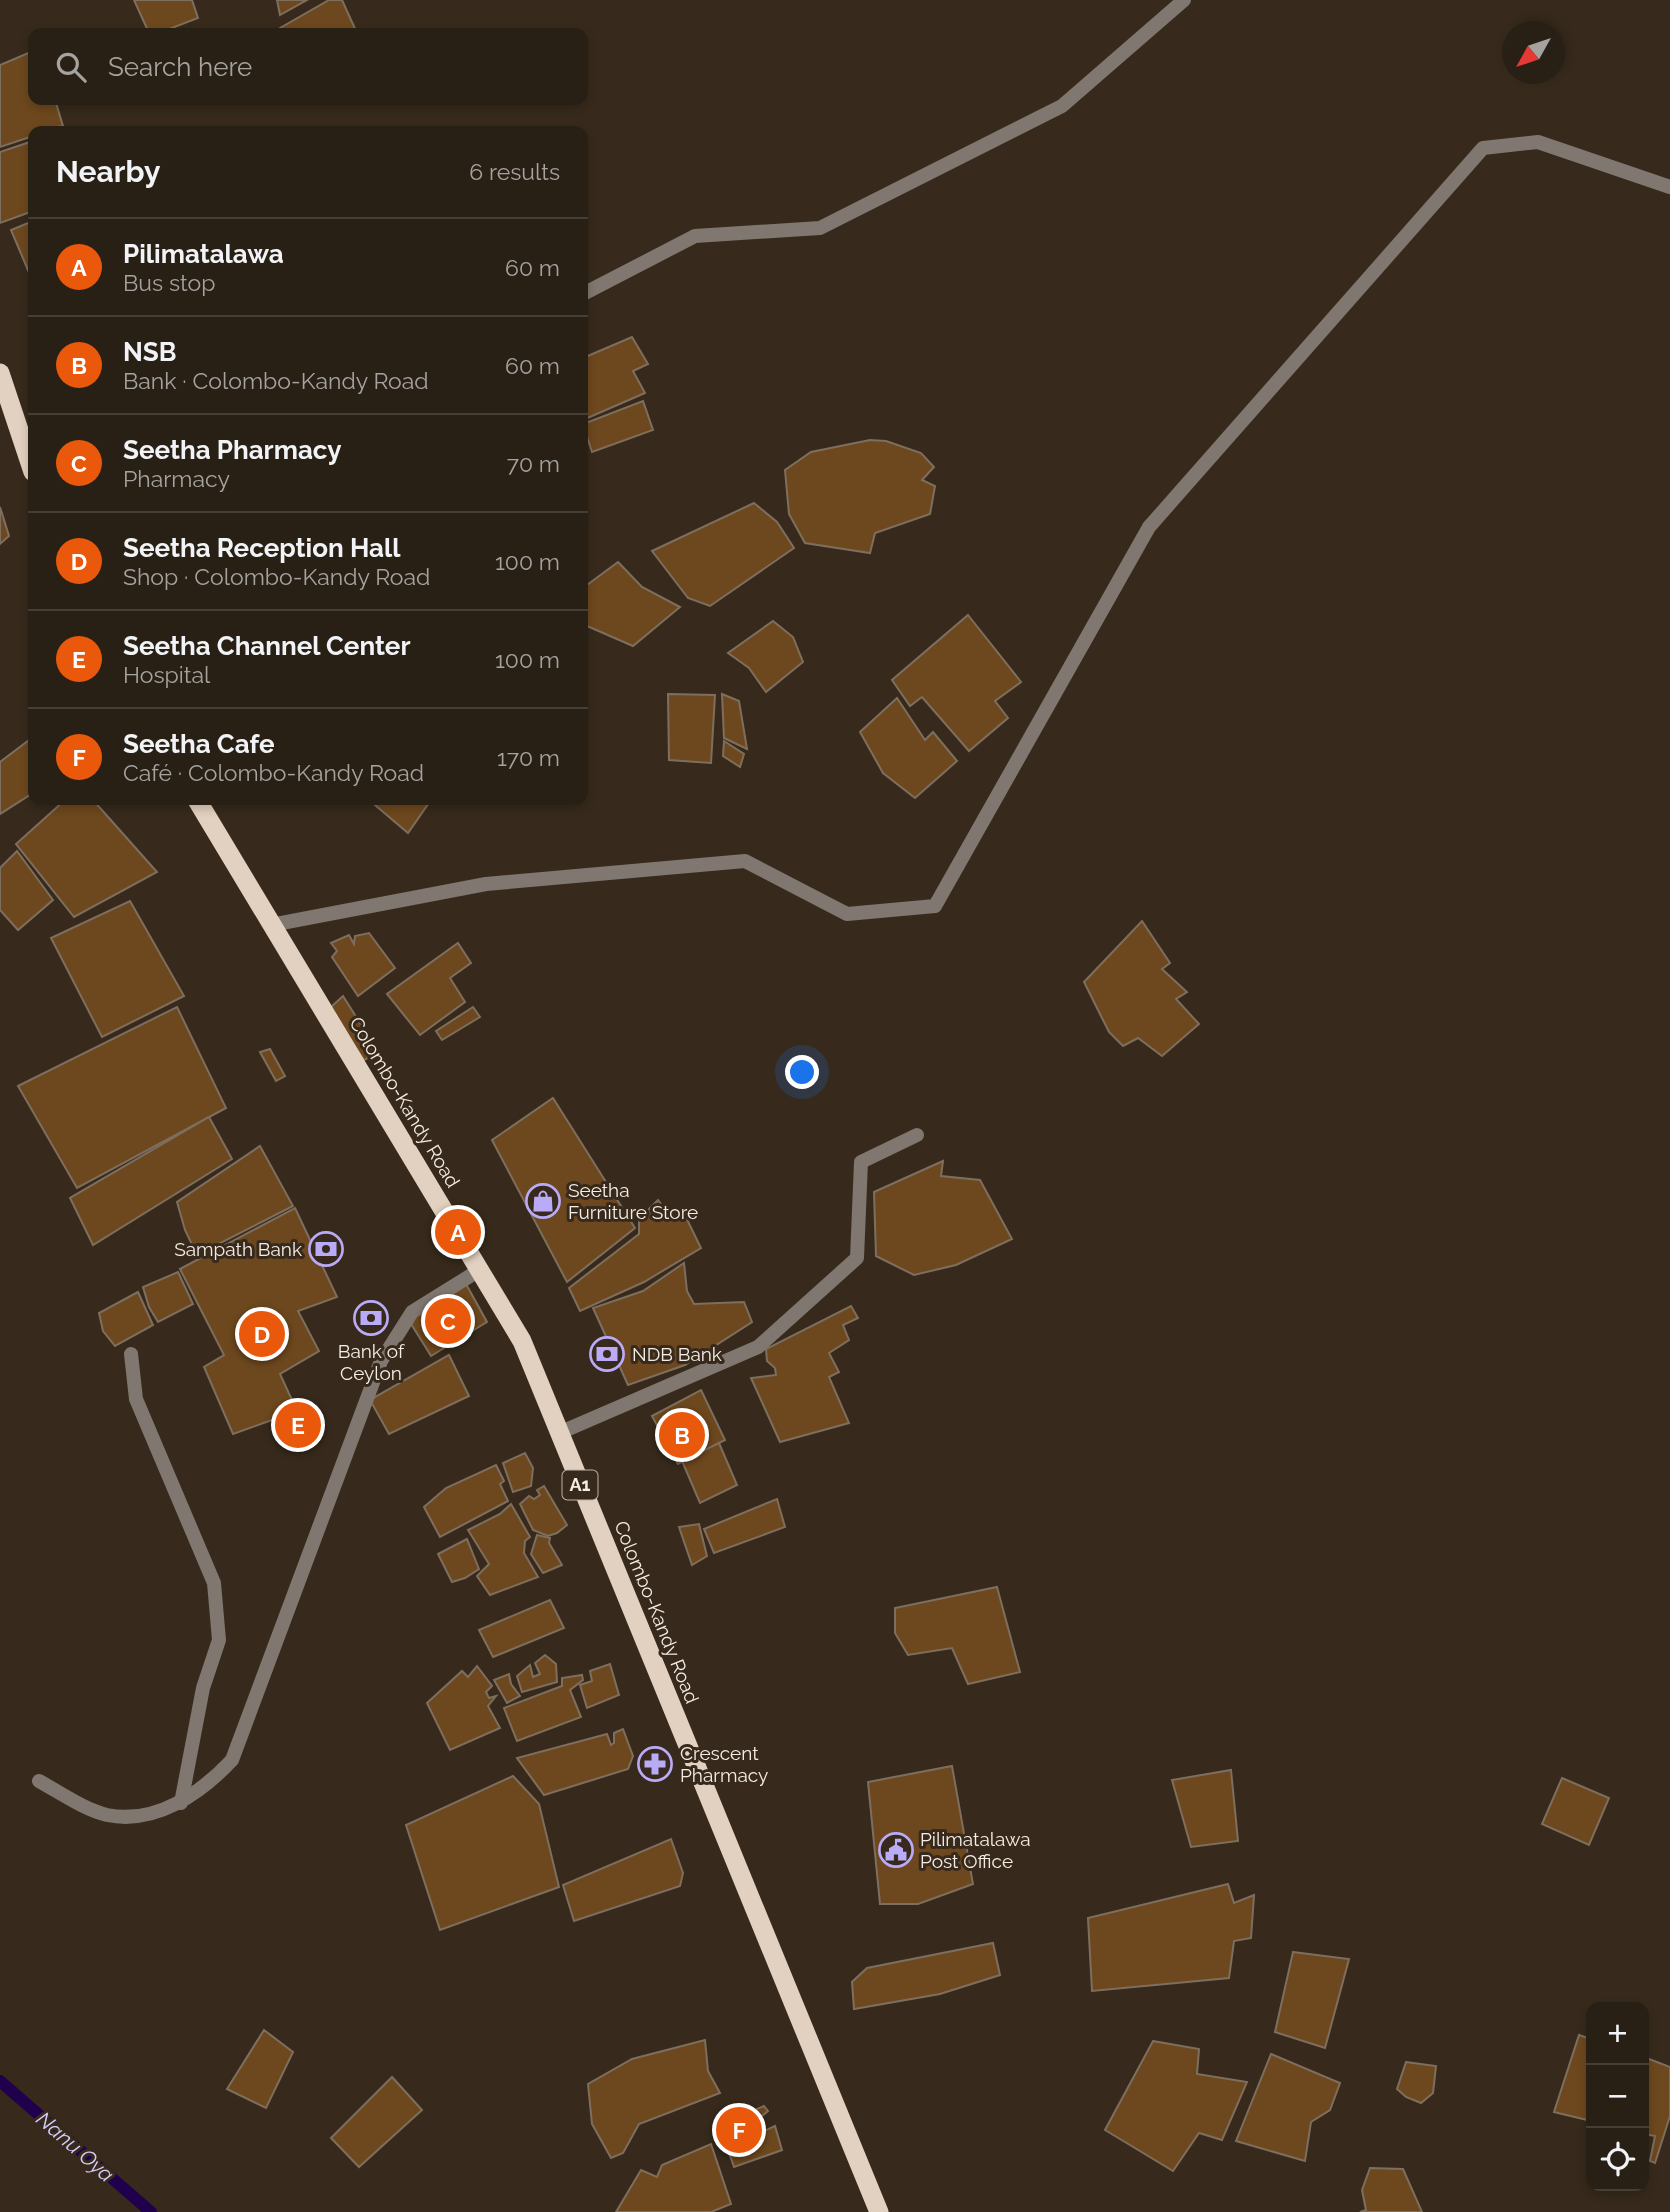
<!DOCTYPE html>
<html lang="en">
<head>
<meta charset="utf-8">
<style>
  :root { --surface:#292015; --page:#352d22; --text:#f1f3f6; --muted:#a5a3a0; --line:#453e34; --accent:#ea580c }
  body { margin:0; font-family:Raleway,sans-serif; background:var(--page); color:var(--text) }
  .controls { position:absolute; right:21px; bottom:21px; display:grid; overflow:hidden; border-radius:14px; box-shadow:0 4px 10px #0003 }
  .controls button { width:63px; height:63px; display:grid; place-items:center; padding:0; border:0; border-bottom:2px solid var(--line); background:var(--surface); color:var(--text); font:35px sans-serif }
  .compass { position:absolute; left:1502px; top:21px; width:63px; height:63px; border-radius:50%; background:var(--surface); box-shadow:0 4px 10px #0003; rotate:230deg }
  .you { position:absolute; left:803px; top:1073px; width:24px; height:24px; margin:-18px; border:5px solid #fff; border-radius:50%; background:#1a73e8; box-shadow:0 0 0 10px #1a73e833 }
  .badge { display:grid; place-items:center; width:46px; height:46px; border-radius:50%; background:var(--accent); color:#fff; font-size:23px; font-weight:700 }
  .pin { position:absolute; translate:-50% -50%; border:4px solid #fff; box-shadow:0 2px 7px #0006 }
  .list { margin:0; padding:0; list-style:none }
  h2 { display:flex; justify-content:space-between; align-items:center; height:91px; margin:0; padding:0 28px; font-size:30px }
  h2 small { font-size:23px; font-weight:400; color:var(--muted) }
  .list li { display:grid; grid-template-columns:46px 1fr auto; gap:21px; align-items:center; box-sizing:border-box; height:98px; padding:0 28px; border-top:2px solid var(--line) }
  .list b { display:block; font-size:26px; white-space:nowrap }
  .list p { margin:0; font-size:23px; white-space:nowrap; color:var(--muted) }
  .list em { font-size:23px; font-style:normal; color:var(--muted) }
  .icon { flex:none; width:38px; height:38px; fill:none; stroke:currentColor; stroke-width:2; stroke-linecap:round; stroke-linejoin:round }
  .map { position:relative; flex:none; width:1670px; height:2212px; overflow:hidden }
  .search { position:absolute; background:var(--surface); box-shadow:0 4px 10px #0003; left:28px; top:28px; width:560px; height:77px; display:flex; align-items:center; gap:18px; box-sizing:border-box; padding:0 24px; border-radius:14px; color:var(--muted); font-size:26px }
  .panel { position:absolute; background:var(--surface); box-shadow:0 4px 10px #0003; left:28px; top:126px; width:560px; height:679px; border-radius:14px }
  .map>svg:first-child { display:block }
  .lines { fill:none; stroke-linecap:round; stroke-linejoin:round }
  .stream { stroke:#20004d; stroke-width:12 }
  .building { fill:#6d481e; stroke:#7e6e5e; stroke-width:2 }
  .service { stroke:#7f7770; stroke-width:14 }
  .minor { stroke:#7f7770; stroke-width:14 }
  .trunk { stroke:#e2d1c0; stroke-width:19 }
  .labels { text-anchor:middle; stroke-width:6; stroke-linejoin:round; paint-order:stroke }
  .shield { fill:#372a1c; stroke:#bcb2a7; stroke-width:2 }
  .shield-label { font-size:18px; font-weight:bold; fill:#f5ece3 }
  .street-label { font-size:19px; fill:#f5ece3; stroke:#372a1c }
  .poi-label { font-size:19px; fill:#f5ece3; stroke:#372a1c; text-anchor:start }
  .water-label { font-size:21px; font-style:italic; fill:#d3ccf9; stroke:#372a1c }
</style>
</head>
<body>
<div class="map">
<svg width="1670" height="2212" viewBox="0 0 1670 2212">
  <rect width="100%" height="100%" fill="#372a1c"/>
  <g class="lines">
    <!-- stream -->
    <path class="stream" d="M0,2081L151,2212"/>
  </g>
  <!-- building -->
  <g class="building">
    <path d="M134,0H192L198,18L159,33H149Z"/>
    <path d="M277,0H307L280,15Z"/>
    <path d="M329,0H342L357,33H283L280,28Z"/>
    <path d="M33,51V100H55L63,126L33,131V136L0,147V65Z"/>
    <path d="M33,141V211L0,223V152Z"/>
    <path d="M33,221V282L11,230Z"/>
    <path d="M632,337L648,364L633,371L645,393L583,420V358Z"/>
    <path d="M643,401L653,430L592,452L583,424Z"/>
    <path d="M870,440L886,441L921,453L934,467L922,480L935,486L930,514L875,533L870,553L805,543L789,514L785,470L811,452Z"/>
    <path d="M754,503L777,522L794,548L710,606L688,598L652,551Z"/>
    <path d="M0,507L9,536L0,544Z"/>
    <path d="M618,562L642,587L680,607L633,646L587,626L583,588Z"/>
    <path d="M968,615L1021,682L995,701L1008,718L969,751L922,697L910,706L892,680Z"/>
    <path d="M773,621L793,637L803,662L766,692L749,668L728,653Z"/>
    <path d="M668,694L715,695L711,763L669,760Z"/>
    <path d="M722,694L739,701L747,749L724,738Z"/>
    <path d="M897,698L925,740L933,732L957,761L915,798L883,773L860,732Z"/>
    <path d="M33,737V793L0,814V762Z"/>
    <path d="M724,741L744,754L740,767L723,756Z"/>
    <path d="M65,800H93L157,872L74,917L16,844Z"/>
    <path d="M369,800H431L408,833Z"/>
    <path d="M17,851L53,900L18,930L0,910V868Z"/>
    <path d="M130,901L184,996L102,1037L51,938Z"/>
    <path d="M1142,921L1170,963L1162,969L1187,992L1176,999L1199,1024L1162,1056L1138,1038L1123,1046L1109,1032L1084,982Z"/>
    <path d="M369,933L395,968L358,996L332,957L337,951L331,943L349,935L354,944L355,936Z"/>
    <path d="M458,943L471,963L450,978L465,1002L420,1035L387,994Z"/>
    <path d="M343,996L379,1053L364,1060L330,1008Z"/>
    <path d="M177,1007L226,1108L77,1188L18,1086Z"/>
    <path d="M473,1007L480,1017L442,1040L436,1031Z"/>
    <path d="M270,1049L285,1076L276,1081L260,1052Z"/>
    <path d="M553,1098L635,1228L567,1282L492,1140Z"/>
    <path d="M209,1117L232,1159L93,1245L70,1198Z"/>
    <path d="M260,1146L293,1206L197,1255L185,1230L177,1202Z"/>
    <path d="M943,1161L941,1176L980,1180L1012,1239L956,1265L914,1275L876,1256L874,1192Z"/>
    <path d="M658,1200L673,1219L682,1209L701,1248L644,1282L580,1311L569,1288L639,1234V1219Z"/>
    <path d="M295,1208L337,1297L298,1311L319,1351L280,1374L297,1411L233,1434L204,1367L224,1355L180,1269Z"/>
    <path d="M684,1263L687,1291L694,1304L744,1302L752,1322L685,1365L628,1385L593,1308L643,1291Z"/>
    <path d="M178,1272L193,1304L158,1322L149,1307L143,1287Z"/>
    <path d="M466,1284L487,1322L431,1356L408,1319Z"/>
    <path d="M138,1292L153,1325L115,1346L103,1331L99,1313Z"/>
    <path d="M851,1306L858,1318L843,1325L849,1340L829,1353L839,1372L829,1377L849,1423L780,1442L751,1378L776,1375L775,1368L767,1361L766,1349Z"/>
    <path d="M449,1355L469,1396L389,1434L370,1400Z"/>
    <path d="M701,1390L725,1440L678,1464L652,1416Z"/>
    <path d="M719,1443L737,1485L700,1503L682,1461Z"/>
    <path d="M525,1453L533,1468L531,1486L513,1492L503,1463Z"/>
    <path d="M496,1465L504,1481L500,1484L508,1501L440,1537L424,1507L446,1488Z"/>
    <path d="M544,1486L567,1525L557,1533L548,1536L533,1530L520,1504L529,1496L534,1499L540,1495L537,1490Z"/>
    <path d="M777,1499L785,1527L714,1553L704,1529Z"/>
    <path d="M511,1504L530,1537L525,1541L524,1553L538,1577L490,1595L477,1576L489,1564L468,1530L500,1514Z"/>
    <path d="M699,1524L707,1556L692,1565L679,1527Z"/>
    <path d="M537,1535L550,1538L549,1543L562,1565L543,1573L531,1554Z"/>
    <path d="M467,1539L479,1569L465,1578L452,1582L438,1554Z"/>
    <path d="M997,1587L1020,1672L968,1684L952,1648L908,1655L895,1633V1608Z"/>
    <path d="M550,1600L564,1628L493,1657L479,1630Z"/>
    <path d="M545,1655L556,1664L557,1682L522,1692L517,1676L530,1665L533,1677L540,1674L535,1663Z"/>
    <path d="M610,1664L619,1695L587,1708L580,1685L592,1681L590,1671Z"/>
    <path d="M477,1666L492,1686L486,1692L489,1698L496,1696L488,1706L500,1728L450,1750L427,1703L462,1671L468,1677Z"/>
    <path d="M509,1674L511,1684L520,1696L507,1703L494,1680Z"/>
    <path d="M582,1675L583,1680L570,1690L581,1717L517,1741L504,1708L562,1686V1678Z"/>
    <path d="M623,1729L633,1756L628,1769L544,1795L517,1758L607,1734L611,1745L614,1743V1733Z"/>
    <path d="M952,1766L973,1884L918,1904H880L868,1782Z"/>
    <path d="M1231,1770L1238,1841L1191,1847L1172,1780Z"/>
    <path d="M513,1776L539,1804L559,1887L440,1930L406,1825Z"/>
    <path d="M1562,1778L1609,1798L1589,1845L1542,1824Z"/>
    <path d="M671,1839L683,1873L680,1886L574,1921L563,1885Z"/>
    <path d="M1228,1884L1234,1903L1254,1895L1251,1938L1234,1941L1229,1978L1092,1991L1088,1918Z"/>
    <path d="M993,1943L1000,1975L940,1994L854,2009L852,1982L867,1968Z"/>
    <path d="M1293,1952L1349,1959L1325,2048L1275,2032Z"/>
    <path d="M264,2030L293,2052L266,2108L227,2089Z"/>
    <path d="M1579,2035L1591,2039V2121L1554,2112Z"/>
    <path d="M705,2040L708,2071L720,2093L639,2124L623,2153L611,2158L592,2124L588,2084L632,2059Z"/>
    <path d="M1153,2041L1199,2049L1197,2074L1247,2082L1222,2140L1199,2133L1173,2171L1105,2130Z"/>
    <path d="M1271,2054L1340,2083L1330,2110L1311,2122L1305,2161L1236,2141Z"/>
    <path d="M1644,2057L1670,2067V2116L1655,2163L1650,2161L1655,2136L1644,2134Z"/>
    <path d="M1406,2062L1436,2066L1433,2093L1421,2103L1406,2097L1397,2089Z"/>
    <path d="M392,2077L422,2110L359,2167L331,2138Z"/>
    <path d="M764,2106L768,2111L757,2120L762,2132L775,2126L782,2150L734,2167L719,2125Z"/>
    <path d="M711,2144L731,2204L711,2212H616L641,2170L657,2177L662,2165Z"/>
    <path d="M1370,2168L1403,2169L1422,2212H1360L1366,2210L1362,2190Z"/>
  </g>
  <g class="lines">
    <!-- service -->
    <path class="service" d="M39,1781C61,1793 83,1809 107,1815C156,1825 201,1793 232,1760L381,1361L412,1312L481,1269"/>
    <!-- minor -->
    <g class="minor">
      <path d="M583,294L695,236L820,228L1062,106L1184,0"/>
      <path d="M271,925L486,884L745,861L847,914L935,906L1149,527L1483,148L1538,142L1670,187"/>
      <path d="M131,1354L136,1399L214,1583L219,1640L203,1688L181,1803"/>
      <path d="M559,1433L758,1347L857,1258L861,1162L917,1135"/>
    </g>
    <!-- trunk -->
    <g class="trunk">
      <path d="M0,373L33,472"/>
      <path d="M197,800L522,1341L879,2212"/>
    </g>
  </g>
  <!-- icons -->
  <defs>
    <g id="shop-ring" transform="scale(1.75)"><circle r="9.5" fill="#372a1c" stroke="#b9abf7" stroke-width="1.5"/><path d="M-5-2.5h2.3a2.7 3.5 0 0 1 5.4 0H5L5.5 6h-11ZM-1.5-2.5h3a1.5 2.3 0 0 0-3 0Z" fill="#b9abf7"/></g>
    <g id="bank-ring" transform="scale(1.75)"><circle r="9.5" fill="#372a1c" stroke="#b9abf7" stroke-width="1.5"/><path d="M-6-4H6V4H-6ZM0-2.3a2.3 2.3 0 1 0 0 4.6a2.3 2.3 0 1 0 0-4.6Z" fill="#b9abf7"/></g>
    <g id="pharmacy-ring" transform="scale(1.75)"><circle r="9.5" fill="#372a1c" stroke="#b9abf7" stroke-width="1.5"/><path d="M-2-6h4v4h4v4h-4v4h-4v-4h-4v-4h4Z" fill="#b9abf7"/></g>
    <g id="civic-ring" transform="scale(1.75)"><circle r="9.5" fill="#372a1c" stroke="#b9abf7" stroke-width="1.5"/><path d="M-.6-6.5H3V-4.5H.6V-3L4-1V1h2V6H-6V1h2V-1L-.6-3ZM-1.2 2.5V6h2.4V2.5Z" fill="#b9abf7"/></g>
  </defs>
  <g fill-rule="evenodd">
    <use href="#shop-ring" x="543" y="1201"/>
    <use href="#bank-ring" x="326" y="1249"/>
    <use href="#bank-ring" x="371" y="1318"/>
    <use href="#bank-ring" x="607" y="1354"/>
    <use href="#pharmacy-ring" x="655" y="1764"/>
    <use href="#civic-ring" x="896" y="1850"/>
  </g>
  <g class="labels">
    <!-- shield labels -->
    <rect class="shield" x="562.5" y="1470.5" width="35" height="29" rx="5"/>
    <g class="shield-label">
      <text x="580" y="1491">A1</text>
    </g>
    <!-- street labels -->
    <g class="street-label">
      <text transform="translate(405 1102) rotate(59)" y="7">Colombo-Kandy Road</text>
      <text transform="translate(657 1612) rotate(68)" y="7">Colombo-Kandy Road</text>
    </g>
    <!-- poi labels -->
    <g class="poi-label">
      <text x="568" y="1197">Seetha<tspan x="568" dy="22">Furniture Store</tspan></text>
      <text x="302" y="1256" text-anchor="end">Sampath Bank</text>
      <text x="371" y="1358" text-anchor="middle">Bank of<tspan x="371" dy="22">Ceylon</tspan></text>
      <text x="632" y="1361">NDB Bank</text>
      <text x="680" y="1760">Crescent<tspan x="680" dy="22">Pharmacy</tspan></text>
      <text x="920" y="1846">Pilimatalawa<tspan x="920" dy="22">Post Office</tspan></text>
    </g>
    <!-- water labels -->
    <g class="water-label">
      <text transform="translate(75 2147) rotate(41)" y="7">Nanu Oya</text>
    </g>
  </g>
</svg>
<div class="controls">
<button>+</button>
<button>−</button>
<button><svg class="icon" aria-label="locate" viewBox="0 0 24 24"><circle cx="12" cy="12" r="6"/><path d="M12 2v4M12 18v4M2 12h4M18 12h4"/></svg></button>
</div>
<svg class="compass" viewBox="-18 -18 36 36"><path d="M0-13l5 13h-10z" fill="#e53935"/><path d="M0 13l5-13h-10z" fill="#a5a3a0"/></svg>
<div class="you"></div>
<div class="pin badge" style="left:458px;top:1232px">A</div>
<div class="pin badge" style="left:682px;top:1435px">B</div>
<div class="pin badge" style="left:448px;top:1321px">C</div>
<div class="pin badge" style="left:262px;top:1334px">D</div>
<div class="pin badge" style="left:298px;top:1425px">E</div>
<div class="pin badge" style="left:739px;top:2130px">F</div>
<div class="search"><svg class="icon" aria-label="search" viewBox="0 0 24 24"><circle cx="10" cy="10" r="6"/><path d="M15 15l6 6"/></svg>Search here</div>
<section class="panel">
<h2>Nearby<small>6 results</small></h2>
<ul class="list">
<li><span class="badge">A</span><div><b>Pilimatalawa</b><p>Bus stop</p></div><em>60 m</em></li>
<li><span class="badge">B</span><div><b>NSB</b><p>Bank · Colombo-Kandy Road</p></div><em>60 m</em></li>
<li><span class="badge">C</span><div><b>Seetha Pharmacy</b><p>Pharmacy</p></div><em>70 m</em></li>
<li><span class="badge">D</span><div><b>Seetha Reception Hall</b><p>Shop · Colombo-Kandy Road</p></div><em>100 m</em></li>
<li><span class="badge">E</span><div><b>Seetha Channel Center</b><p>Hospital</p></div><em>100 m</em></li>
<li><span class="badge">F</span><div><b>Seetha Cafe</b><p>Café · Colombo-Kandy Road</p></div><em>170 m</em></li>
</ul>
</section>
</div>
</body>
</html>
